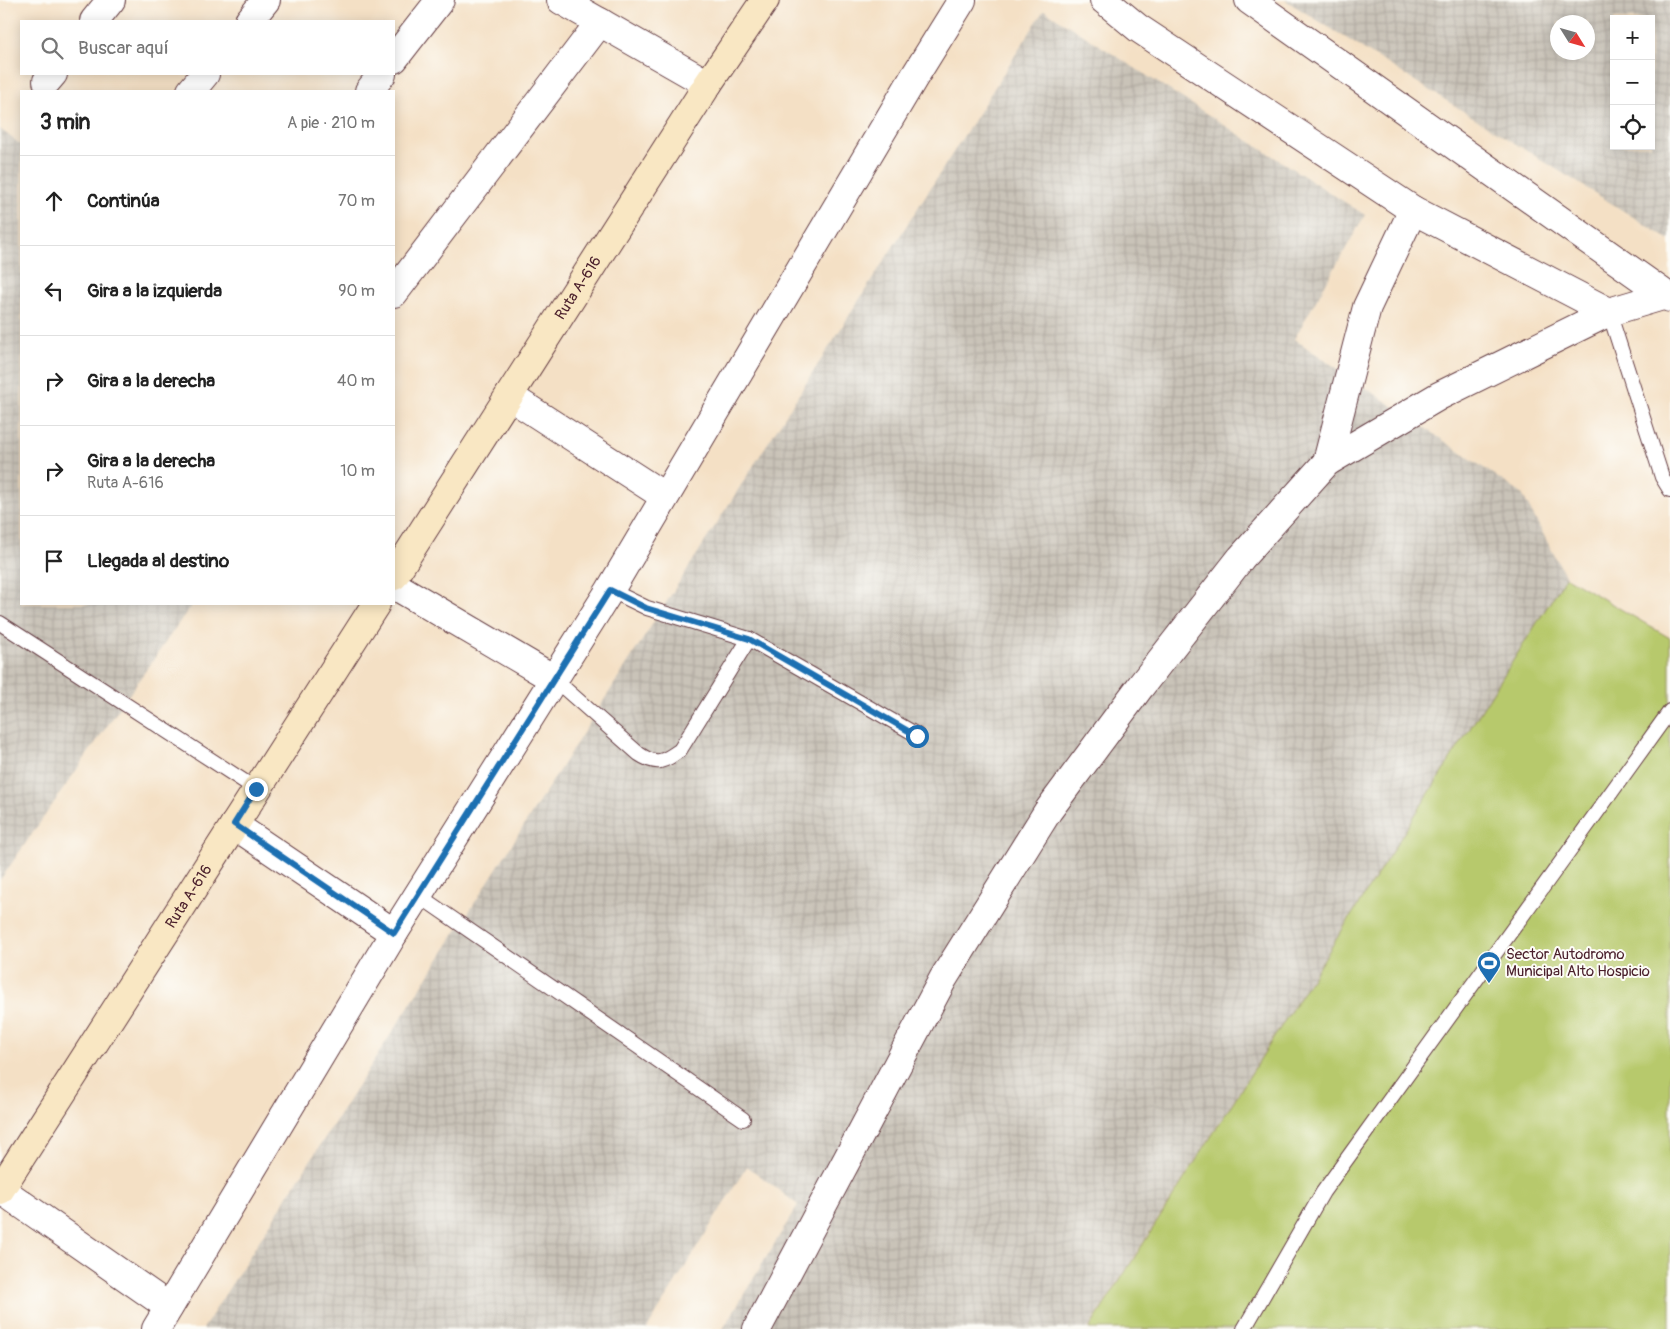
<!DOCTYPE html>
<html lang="es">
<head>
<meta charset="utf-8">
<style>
  :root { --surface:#fff; --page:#f6f6f6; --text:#222; --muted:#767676; --line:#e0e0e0 }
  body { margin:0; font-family:Pangolin,sans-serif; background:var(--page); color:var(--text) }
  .controls { position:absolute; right:15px; top:15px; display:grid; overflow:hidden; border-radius:0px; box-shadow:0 2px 12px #0003 }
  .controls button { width:45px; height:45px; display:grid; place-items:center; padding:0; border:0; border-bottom:1px solid var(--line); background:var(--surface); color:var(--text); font:25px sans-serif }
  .compass { position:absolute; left:1550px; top:15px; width:45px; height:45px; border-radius:50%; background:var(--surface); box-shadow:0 2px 12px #0003; rotate:127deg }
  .stop { position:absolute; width:15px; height:15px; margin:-11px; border:4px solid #1f6fb2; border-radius:50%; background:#fff }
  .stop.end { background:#1f6fb2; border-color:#fff; box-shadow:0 1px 5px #0008 }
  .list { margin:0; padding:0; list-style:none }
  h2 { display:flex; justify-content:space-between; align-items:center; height:65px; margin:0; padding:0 20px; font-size:21px }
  h2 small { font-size:16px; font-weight:400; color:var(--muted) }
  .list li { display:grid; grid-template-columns:32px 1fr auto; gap:15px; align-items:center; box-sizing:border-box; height:90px; padding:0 20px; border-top:1px solid var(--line) }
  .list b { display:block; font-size:19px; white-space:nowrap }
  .list p { margin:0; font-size:16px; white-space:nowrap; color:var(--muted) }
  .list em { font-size:16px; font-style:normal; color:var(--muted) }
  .icon { flex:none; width:28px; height:28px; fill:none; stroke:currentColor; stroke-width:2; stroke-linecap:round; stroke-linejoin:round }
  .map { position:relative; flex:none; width:1670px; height:1329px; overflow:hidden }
  .search { position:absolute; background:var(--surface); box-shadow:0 2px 12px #0003; left:20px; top:20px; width:375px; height:55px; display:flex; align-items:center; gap:12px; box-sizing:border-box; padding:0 18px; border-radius:0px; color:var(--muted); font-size:19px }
  .panel { position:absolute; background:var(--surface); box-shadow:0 2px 12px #0003; left:20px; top:90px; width:375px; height:515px; border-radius:0px }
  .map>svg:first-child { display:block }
  .industrial { fill:url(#industrial-grid); fill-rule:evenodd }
  .pitch { fill:#b7c96c; stroke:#80744c }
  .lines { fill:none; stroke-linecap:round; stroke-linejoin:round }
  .lane-casing { stroke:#643c42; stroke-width:16 }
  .street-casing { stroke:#643c42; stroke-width:30 }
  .secondary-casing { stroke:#643c42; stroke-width:30 }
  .lane { stroke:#fff; stroke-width:14 }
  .street { stroke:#fff; stroke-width:28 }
  .secondary { stroke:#f9e7c3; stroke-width:28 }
  .route { stroke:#1f6fb2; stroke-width:6 }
  .labels { text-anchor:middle; stroke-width:4; stroke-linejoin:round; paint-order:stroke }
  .street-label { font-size:15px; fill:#4a1f2b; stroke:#fdfcf7 }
  .poi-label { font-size:15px; fill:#4a1f2b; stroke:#fdfcf7; text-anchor:start }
</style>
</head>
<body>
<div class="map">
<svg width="1670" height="1329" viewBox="0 0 1670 1329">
  <defs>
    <pattern id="industrial-grid" width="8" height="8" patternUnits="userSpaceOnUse" patternTransform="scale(1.25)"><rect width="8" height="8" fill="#c9c3b8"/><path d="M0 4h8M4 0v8" fill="none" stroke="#aea79e"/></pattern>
  </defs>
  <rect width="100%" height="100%" fill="#fdfcf7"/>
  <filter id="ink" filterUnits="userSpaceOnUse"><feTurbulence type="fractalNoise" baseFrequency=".02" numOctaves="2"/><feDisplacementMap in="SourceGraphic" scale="10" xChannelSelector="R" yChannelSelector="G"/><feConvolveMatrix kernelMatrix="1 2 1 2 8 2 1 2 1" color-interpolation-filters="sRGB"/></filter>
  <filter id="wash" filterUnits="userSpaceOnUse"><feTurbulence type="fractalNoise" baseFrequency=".0096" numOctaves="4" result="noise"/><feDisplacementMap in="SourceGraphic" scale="20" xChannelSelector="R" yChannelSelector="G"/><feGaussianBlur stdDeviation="1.12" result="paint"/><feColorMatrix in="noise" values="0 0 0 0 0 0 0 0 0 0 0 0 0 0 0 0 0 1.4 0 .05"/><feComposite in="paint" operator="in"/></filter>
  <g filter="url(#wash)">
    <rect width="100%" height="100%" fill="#f4e0c5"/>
    <!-- industrial -->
    <g class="industrial">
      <path d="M1285,0H1670V240ZM1614,19H1651V146H1614ZM1558,22H1588V52H1558Z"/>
      <path d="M1044,10L1365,215L1294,339L1522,494L1566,577L1088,1329H723L798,1205L747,1166L647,1329H203Z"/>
      <path d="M0,129L21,145V604H192L0,880Z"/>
    </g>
    <!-- pitch -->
    <path class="pitch" d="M1566,577L1670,638V1329H1089Z"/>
  </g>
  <g filter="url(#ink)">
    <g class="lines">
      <!-- lane casing -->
      <g class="lane-casing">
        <g id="lane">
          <path d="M1609,312L1662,477L1670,490"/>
          <path d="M610,590L647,608L749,639L917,735"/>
          <path d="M0,623L256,789"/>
          <path d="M554,679L639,754C657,766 663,762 680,750L749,639"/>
          <path d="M418,895L743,1119"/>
          <path d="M1244,1329L1323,1192L1670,711"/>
        </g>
      </g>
      <!-- street casing -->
      <g class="street-casing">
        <g id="street">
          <path d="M561,0L708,84"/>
          <path d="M1104,0L1138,28L1413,210L1609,312L1666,295"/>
          <path d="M1249,0L1670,298"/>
          <path d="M94,21L111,0"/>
          <path d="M249,21L266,0"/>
          <path d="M394,59L440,0"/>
          <path d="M47,81L53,74"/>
          <path d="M191,91L205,74"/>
          <path d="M369,91L382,74"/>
          <path d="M394,293L600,22"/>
          <path d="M509,396L664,496"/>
          <path d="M1327,462L1367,307L1413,210"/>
          <path d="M394,585L554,679"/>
          <path d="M234,825L394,933"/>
          <path d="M0,1189L169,1307"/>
          <path d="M156,1329L394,933L610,590L913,79L962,0"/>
          <path d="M757,1329L943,979L1048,811L1140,687L1241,558L1327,462L1439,396L1609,312"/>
        </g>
      </g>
      <!-- secondary casing -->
      <g class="secondary-casing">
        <g id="secondary">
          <path id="s1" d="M394,576L708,84L765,0"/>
          <path id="s2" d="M0,1190L376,604"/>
        </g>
      </g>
      <!-- lane -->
      <use href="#lane" class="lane"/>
      <!-- street -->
      <use href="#street" class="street"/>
      <!-- secondary -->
      <use href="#secondary" class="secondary"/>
    </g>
  </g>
  <g class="lines" filter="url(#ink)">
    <!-- route -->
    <path class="route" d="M256,789L234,824L394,933L610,590L646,608L749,639L917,736"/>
  </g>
  <!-- icons -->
  <defs>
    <g id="stadium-pin" transform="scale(1.25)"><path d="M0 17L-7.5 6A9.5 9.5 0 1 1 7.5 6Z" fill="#1f6fb2" stroke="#fdfcf7"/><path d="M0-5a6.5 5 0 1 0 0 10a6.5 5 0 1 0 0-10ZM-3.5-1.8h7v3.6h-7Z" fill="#fff"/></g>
  </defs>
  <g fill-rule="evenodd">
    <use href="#stadium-pin" x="1489" y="963"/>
  </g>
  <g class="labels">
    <!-- street labels -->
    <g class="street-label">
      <text dy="5" stroke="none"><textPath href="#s1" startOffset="342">Ruta A-616</textPath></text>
      <text dy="5" stroke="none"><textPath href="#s2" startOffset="349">Ruta A-616</textPath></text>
    </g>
    <!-- poi labels -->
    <g class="poi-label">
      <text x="1506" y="959">Sector Autodromo<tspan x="1506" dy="17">Municipal Alto Hospicio</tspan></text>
    </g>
  </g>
</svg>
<div class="controls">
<button>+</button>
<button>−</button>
<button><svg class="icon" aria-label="locate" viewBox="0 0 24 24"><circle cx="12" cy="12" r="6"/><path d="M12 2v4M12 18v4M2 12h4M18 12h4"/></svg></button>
</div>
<svg class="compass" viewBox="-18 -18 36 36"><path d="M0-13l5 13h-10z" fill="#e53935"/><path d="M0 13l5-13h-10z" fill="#767676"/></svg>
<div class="stop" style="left:917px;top:736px"></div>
<div class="stop end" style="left:256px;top:789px"></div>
<div class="search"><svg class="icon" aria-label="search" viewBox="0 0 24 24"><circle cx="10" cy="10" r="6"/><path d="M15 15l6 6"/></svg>Buscar aquí</div>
<section class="panel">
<h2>3 min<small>A pie · 210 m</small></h2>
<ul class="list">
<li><svg class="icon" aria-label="ahead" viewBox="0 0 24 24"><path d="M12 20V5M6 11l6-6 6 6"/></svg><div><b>Continúa</b></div><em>70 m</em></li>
<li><svg class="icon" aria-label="left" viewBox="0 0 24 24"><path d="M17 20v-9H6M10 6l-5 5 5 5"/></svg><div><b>Gira a la izquierda</b></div><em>90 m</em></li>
<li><svg class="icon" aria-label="right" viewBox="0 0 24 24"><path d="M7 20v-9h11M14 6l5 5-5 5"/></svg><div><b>Gira a la derecha</b></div><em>40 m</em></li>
<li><svg class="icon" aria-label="right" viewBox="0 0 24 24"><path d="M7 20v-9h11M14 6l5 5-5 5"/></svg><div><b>Gira a la derecha</b><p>Ruta A-616</p></div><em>10 m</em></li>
<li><svg class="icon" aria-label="arrive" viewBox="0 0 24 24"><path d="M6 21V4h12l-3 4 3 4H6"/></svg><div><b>Llegada al destino</b></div></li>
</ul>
</section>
</div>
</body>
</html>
